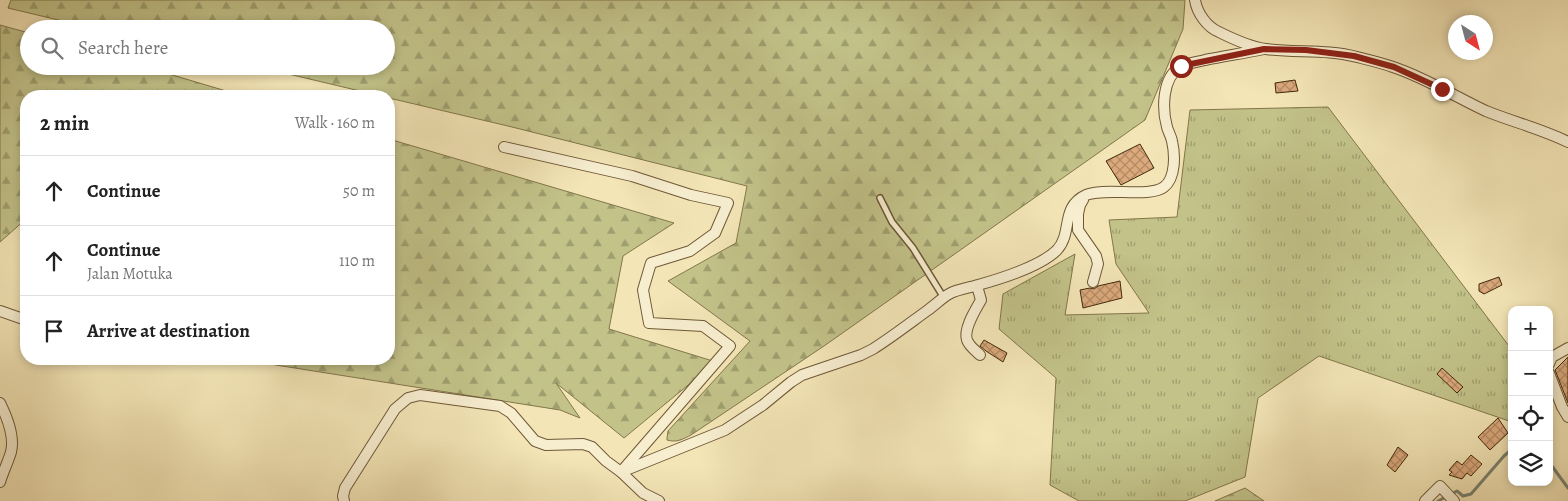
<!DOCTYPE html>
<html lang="en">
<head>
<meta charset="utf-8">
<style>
  :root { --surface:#fff; --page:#f2f2f2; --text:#222; --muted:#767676; --line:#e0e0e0 }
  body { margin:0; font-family:Alegreya,serif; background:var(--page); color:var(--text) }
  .controls { position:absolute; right:15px; bottom:15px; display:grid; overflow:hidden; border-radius:10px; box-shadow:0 2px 8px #0003 }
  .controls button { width:45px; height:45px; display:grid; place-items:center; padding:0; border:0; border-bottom:1px solid var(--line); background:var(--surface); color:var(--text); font:25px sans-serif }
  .compass { position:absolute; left:1448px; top:15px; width:45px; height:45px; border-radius:50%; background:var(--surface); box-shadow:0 2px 8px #0003; rotate:144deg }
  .stop { position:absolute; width:15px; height:15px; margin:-11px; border:4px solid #8f2418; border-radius:50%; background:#fff }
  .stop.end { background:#8f2418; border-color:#fff; box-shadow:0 1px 5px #0008 }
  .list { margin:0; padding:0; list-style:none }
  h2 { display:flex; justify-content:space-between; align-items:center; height:65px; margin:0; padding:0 20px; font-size:21px }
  h2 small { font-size:16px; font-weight:400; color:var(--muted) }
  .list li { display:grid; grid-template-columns:32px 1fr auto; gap:15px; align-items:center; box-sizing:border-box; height:70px; padding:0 20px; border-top:1px solid var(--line) }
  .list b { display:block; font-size:19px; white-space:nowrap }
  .list p { margin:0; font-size:16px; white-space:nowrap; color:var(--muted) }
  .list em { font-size:16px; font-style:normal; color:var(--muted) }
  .icon { flex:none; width:28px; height:28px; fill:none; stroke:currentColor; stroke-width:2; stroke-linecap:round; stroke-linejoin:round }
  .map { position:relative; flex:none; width:1568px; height:501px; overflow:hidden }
  .search { position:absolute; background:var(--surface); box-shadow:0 2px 8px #0003; left:20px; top:20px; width:375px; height:55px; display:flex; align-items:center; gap:12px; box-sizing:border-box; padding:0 18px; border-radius:28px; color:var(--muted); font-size:19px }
  .panel { position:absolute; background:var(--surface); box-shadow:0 2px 8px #0003; left:20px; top:90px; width:375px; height:275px; border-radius:20px }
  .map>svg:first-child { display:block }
  .grass { fill:url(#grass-tufts); stroke:#82764a }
  .forest { fill:url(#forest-firs); stroke:#82764a }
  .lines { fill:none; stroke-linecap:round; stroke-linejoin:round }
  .stream { stroke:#798271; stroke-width:3 }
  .building { fill:url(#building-cross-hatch); stroke:#43290b }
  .service-casing { stroke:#6f5836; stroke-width:8 }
  .minor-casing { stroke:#6f5836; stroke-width:12 }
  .service { stroke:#f7eed0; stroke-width:5 }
  .minor { stroke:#f7eed0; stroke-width:10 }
  .route { stroke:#8f2418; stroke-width:6 }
</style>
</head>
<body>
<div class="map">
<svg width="1568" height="501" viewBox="0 0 1568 501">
  <defs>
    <pattern id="grass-tufts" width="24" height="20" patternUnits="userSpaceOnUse" patternTransform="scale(1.25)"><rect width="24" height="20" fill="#c2c289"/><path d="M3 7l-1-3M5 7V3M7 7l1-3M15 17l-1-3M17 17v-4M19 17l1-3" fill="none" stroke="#9f9e6e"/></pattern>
    <pattern id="forest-firs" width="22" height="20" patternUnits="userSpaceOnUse" patternTransform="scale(1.25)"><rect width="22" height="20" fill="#c2c289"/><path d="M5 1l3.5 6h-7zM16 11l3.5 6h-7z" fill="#9f9e6e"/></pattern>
    <pattern id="building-cross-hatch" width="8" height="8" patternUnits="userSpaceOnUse" patternTransform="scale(1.25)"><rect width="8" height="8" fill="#dba97c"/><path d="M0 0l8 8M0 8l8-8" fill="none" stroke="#b38a64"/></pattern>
  </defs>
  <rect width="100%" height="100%" fill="#f3e5b6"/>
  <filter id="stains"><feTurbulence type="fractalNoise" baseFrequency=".004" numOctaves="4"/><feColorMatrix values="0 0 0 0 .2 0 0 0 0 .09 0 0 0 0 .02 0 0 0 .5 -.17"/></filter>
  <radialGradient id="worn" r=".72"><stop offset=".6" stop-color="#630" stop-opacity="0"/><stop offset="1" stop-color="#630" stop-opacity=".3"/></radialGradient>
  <!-- grass -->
  <path class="grass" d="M1328,107L1512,350V422L1319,356L1258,398L1245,477L1185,501H1079L1050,485L1056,378L999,329L1003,294L1075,254L1065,315L1149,313L1116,264L1109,220L1177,217L1190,110Z"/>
  <!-- forest -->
  <g class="forest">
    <path d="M11,0H1185L1183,29L1145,120L824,346L691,435C683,439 677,443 667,440V438L668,431L750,341L668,281L736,243L747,186L512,127L389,98V96H381L255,66H386V29H96L8,8Z"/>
    <path d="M0,25L29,33V66H142L243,96H26V219L0,242Z"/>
    <path d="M389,139L674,223L623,256L609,329L716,362L624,438L556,383L580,418L560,410L238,359H389Z"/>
    <path d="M1245,488L1264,501H1215Z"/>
  </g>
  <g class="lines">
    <!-- stream -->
    <g class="stream">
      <path d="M1549,462L1568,488"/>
      <path d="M1438,501L1457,491L1463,496L1471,494L1504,456L1512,449"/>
    </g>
  </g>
  <!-- building -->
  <g class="building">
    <path d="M1295,80L1298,91L1276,93L1275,83Z"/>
    <path d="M1140,144L1154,168L1121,185L1106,161Z"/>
    <path d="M1499,277L1502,285L1484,294L1479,291V284Z"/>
    <path d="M1120,281L1122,298L1083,308L1080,290L1090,288L1094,289L1098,286Z"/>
    <path d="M984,340L1007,353L1003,362L986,351L980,346Z"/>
    <path d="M1568,357V403L1555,370Z"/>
    <path d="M1442,368L1463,387L1457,393L1437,374Z"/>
    <path d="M1498,418L1508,433L1490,450L1478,437Z"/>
    <path d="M1398,447L1408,455L1395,472L1387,465Z"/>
    <path d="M1471,455L1482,464L1471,476L1467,473L1462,479L1449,475L1452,472L1449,470L1457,461L1462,465Z"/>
  </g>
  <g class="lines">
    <!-- service casing -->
    <g class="service-casing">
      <path id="service" d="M880,198L892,222L913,248L944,298"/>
    </g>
    <!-- minor casing -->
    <g class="minor-casing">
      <g id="minor">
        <path d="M1195,0C1197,13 1207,27 1219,32C1233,39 1251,47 1266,49C1296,53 1327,49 1357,57C1369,60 1382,63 1393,67C1426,78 1456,97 1486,111C1513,122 1542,129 1568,142"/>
        <path d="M504,147L632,176L691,195L728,203L715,233L690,251L651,263L643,290L649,323L703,326L730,346L621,472L643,493L659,501"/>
        <path d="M1083,200L1080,205L1078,214V230L1096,256L1098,264L1093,282"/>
        <path d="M977,286L981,300C976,309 963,329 967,340C969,346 976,351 980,355"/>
        <path d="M0,311L26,320"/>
        <path d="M1549,364L1552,357L1568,348"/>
        <path d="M1549,373L1562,407L1568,417"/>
        <path d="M0,403C7,417 15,436 11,452C8,462 3,472 0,482"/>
        <path d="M344,501L343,496L345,488L395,409L408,398L420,395L500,406L511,413L535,441L546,445L583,444L592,447L606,461L621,472L725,430L763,405L791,382L802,375L861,355L873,349C892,337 910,323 928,310C935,305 942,298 949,294C958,289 969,288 978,285C1000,279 1041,266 1057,250C1073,233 1060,207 1086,195C1104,187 1150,198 1164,187C1176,178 1175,154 1172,141C1171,136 1168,131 1167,127C1162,109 1162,78 1180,67C1186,63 1197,62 1205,60C1225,56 1245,53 1264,49"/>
        <path d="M1425,501L1440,486L1454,501"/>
      </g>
    </g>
    <!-- service -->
    <use href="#service" class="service"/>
    <!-- minor -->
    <use href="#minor" class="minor"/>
  </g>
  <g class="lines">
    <!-- route -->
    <path class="route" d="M1181,66L1264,49L1306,50L1354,56L1394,67L1442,89"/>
  </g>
  <rect width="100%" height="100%" filter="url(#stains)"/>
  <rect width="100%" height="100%" fill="url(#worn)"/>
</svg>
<div class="controls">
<button>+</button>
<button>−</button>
<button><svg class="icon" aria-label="locate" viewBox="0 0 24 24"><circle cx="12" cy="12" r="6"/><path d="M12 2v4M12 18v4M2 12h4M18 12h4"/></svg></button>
<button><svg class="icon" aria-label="layers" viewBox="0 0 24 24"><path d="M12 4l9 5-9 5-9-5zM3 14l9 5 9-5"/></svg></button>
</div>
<svg class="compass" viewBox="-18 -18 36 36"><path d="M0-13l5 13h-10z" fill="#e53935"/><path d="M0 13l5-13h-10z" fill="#767676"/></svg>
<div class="stop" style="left:1181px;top:66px"></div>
<div class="stop end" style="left:1442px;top:89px"></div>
<div class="search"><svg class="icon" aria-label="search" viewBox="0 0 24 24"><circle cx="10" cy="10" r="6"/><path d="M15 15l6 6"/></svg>Search here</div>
<section class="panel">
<h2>2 min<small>Walk · 160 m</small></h2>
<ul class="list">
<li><svg class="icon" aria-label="ahead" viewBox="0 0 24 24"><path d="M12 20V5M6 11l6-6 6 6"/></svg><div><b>Continue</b></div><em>50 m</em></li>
<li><svg class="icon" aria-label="ahead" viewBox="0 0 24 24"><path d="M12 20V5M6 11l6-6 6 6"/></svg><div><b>Continue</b><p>Jalan Motuka</p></div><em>110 m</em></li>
<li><svg class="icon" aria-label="arrive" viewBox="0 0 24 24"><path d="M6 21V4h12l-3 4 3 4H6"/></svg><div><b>Arrive at destination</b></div></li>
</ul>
</section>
</div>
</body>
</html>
